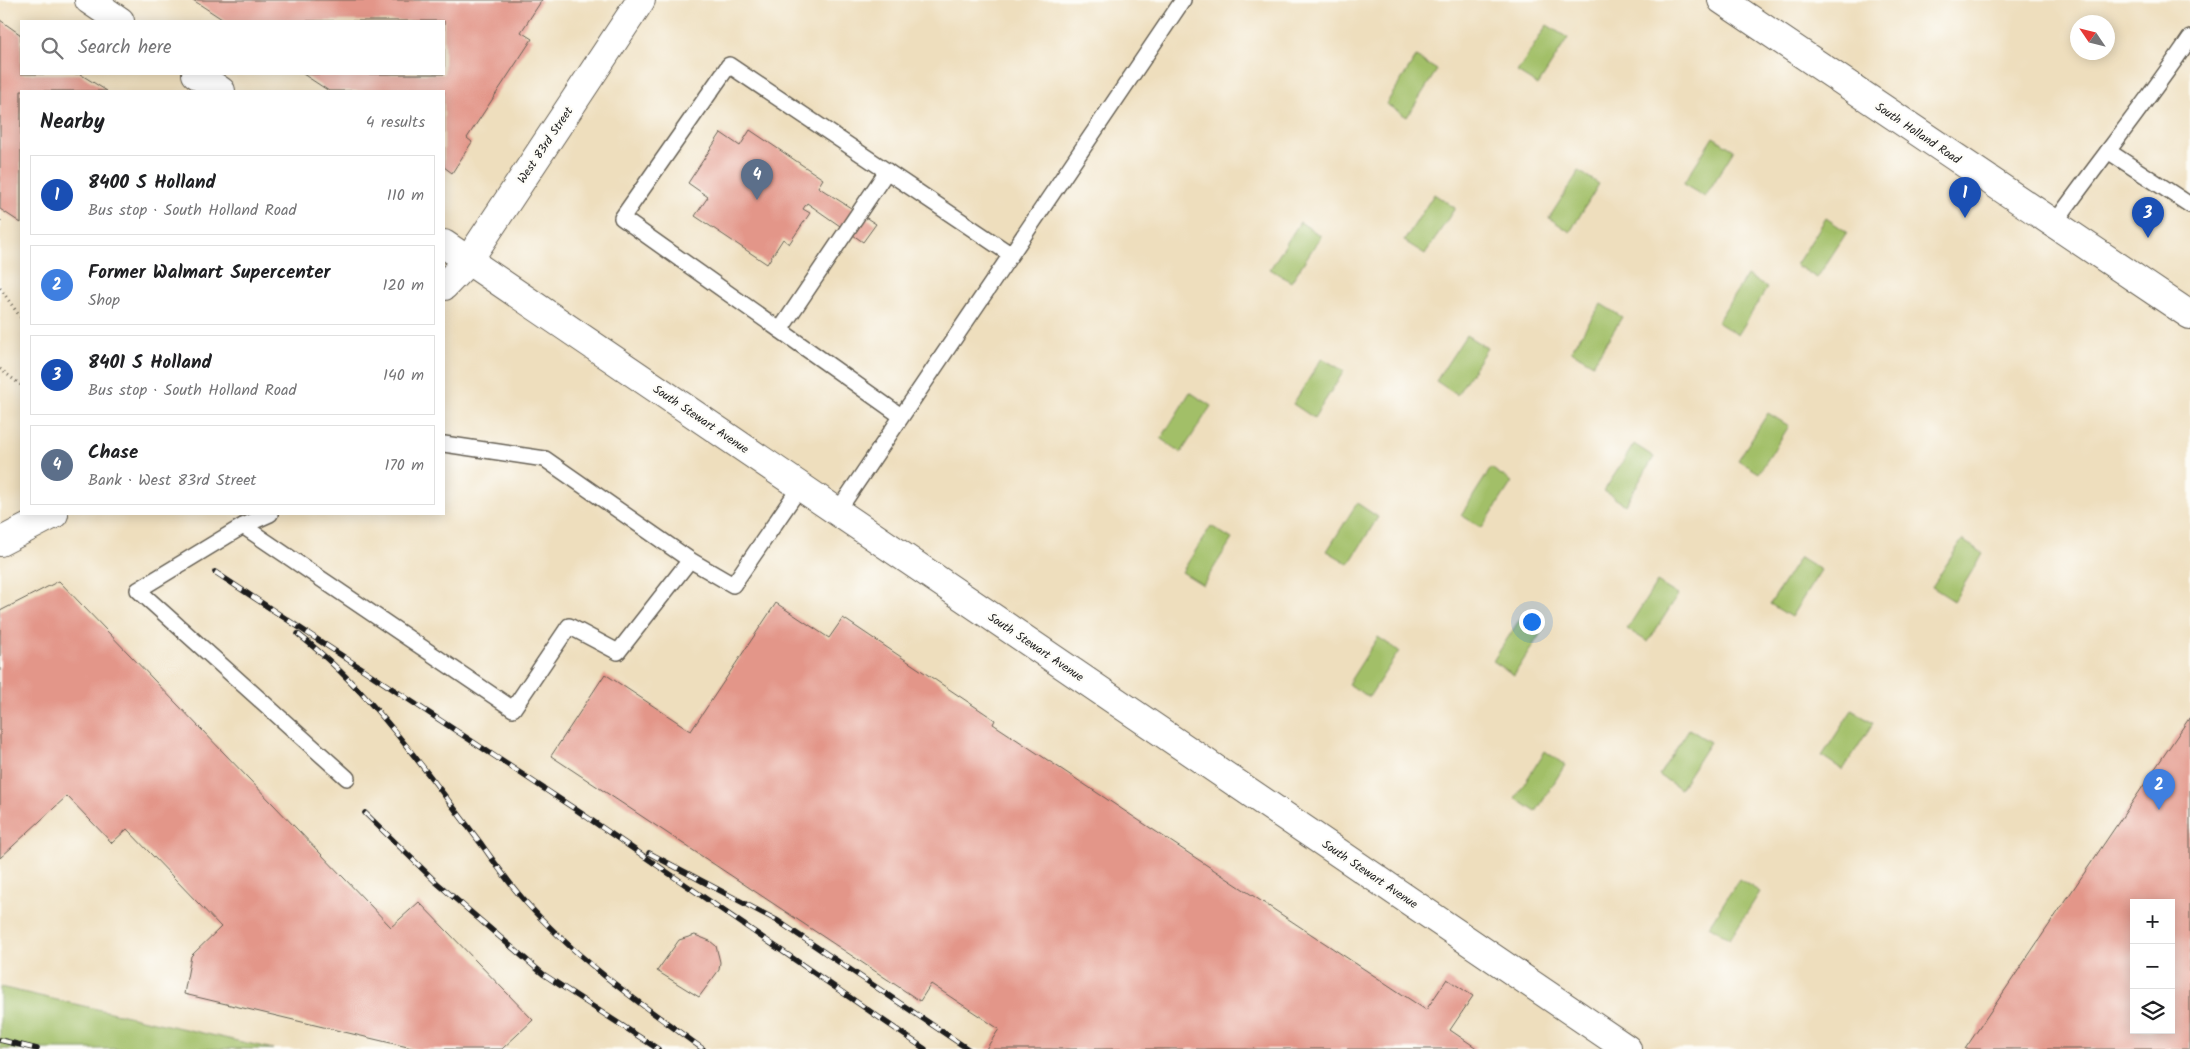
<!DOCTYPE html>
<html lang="en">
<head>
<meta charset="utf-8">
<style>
  :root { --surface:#fff; --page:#f6f6f6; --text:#202124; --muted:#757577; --line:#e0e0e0; --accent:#ea580c }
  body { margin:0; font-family:Kalam,sans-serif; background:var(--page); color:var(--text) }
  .controls { position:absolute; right:15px; bottom:15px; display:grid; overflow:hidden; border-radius:0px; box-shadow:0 2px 12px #0003 }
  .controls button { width:45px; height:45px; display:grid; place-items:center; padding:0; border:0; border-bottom:1px solid var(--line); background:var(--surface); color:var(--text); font:25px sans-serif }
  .compass { position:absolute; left:2070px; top:15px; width:45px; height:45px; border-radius:50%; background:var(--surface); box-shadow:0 2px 12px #0003; rotate:305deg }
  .you { position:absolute; left:1531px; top:621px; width:18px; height:18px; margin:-12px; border:4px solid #fff; border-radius:50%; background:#1a73e8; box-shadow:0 0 0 8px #1a73e833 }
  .badge { display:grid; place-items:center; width:32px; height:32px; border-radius:50%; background:var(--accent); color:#fff; font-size:16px; font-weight:700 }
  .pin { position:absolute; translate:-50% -41px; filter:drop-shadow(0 1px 2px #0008) }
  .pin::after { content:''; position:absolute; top:26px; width:18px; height:15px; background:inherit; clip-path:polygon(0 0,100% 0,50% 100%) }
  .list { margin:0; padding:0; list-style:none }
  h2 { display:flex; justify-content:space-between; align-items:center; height:65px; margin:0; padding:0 20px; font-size:21px }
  h2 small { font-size:16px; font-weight:400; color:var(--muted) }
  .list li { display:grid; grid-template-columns:32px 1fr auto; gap:15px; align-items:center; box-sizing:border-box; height:80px; margin:0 10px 10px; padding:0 10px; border:1px solid var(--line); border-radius:0px }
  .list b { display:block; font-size:19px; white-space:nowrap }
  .list p { margin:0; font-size:16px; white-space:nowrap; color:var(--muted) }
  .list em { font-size:16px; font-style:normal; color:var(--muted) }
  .icon { flex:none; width:28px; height:28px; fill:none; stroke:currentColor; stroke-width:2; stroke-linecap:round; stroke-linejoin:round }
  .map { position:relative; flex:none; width:2190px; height:1049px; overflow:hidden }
  .search { position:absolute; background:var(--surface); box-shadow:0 2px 12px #0003; left:20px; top:20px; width:425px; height:55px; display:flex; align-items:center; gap:12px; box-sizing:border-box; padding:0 18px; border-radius:0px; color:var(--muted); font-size:19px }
  .panel { position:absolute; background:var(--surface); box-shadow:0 2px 12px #0003; left:20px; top:90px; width:425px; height:425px; border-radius:0px }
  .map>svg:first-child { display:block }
  .green { fill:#a2bf67; stroke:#5f6e42 }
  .building { fill:#e39689; fill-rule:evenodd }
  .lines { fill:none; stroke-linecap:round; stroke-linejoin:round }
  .lane-casing { stroke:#666054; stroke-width:18 }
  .street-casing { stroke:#666054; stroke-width:30 }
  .secondary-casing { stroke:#666054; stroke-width:30 }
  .path { stroke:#666054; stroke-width:3; stroke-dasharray:1 4; stroke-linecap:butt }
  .lane { stroke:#fff; stroke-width:15 }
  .street { stroke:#fff; stroke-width:28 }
  .secondary { stroke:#fff; stroke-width:28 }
  .rail-casing { stroke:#1c1c1c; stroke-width:5.5 }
  .rail { stroke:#fdfcf7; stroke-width:4; stroke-dasharray:11; stroke-linecap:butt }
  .labels { text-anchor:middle; stroke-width:4.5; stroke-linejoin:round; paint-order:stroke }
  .street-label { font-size:12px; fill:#1c1c1c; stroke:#fdfcf7 }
</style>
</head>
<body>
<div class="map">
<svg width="2190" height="1049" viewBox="0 0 2190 1049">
  <rect width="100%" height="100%" fill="#fdfcf7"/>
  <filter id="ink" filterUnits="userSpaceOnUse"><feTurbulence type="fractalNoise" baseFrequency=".02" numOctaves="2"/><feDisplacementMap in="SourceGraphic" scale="10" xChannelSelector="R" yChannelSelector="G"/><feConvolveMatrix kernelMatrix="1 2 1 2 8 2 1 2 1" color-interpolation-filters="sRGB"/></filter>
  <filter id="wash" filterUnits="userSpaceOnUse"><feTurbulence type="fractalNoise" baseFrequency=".0096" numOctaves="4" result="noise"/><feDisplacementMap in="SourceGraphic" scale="20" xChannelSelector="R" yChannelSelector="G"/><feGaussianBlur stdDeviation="1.12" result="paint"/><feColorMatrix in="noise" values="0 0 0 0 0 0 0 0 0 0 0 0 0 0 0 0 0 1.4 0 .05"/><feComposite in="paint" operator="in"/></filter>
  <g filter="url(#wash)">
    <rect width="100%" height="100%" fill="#eedebd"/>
    <!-- green -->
    <g class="green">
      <path d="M1547,25L1568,38L1538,85L1517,72Z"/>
      <path d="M1416,57L1437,70L1407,117L1386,104Z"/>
      <path d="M1713,137L1734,150L1705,197L1683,184Z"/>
      <path d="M1579,171L1599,184L1570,232L1549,218Z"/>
      <path d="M1434,194L1455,208L1425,254L1404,241Z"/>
      <path d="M1826,218L1847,232L1817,278L1796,265Z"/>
      <path d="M1300,222L1321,236L1291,282L1270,269Z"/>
      <path d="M1747,275L1767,288L1738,335L1717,322Z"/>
      <path d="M1601,304L1622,317L1593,364L1571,351Z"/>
      <path d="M1466,335L1487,348L1457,395L1436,381Z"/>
      <path d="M1322,358L1344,371L1314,418L1293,404Z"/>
      <path d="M1190,392L1211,406L1181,453L1161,439Z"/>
      <path d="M1768,413L1789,426L1759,473L1738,460Z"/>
      <path d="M1634,444L1654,457L1625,505L1604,491Z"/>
      <path d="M1491,468L1512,482L1482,528L1461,515Z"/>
      <path d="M1357,503L1378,517L1349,564L1327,551Z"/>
      <path d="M1211,526L1232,539L1203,585L1182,572Z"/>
      <path d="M1962,540L1983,553L1954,601L1932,587Z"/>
      <path d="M1800,557L1821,570L1791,617L1770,604Z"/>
      <path d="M1657,582L1678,595L1648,642L1627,629Z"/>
      <path d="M1523,614L1544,628L1514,675L1493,661Z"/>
      <path d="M1378,637L1399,651L1369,697L1348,684Z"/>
      <path d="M1852,710L1873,723L1843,770L1822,756Z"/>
      <path d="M1689,729L1710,742L1680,789L1659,775Z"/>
      <path d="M1545,751L1565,765L1536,812L1515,798Z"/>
      <path d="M1739,879L1760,892L1730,939L1709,926Z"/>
      <path d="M0,987L273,1049H0Z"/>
    </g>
    <g id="blocks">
      <!-- building -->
      <g class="building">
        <path d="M193,0H542L521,32L532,39L467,138L472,142L452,173L444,167V91H329L303,74H444V21H225Z"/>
        <path d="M0,20L21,35V74H80L107,91H21V223L0,209Z"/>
        <path d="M750,130L823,179L818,187L876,224L863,242L807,203L803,209L810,213L789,244L783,239L767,264L695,216L708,197L688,183L721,133L740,146Z"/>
        <path d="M59,581L391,927L419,902L533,1020L502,1049H416L184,994L191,956L221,927L127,829L112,843L67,796L0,858V611Z"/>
        <path d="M776,603L829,638L843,618L995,720L993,724L1426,1010L1447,979L1473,996L1450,1030L1478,1049H986L999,1029L931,984L920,1001L551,756L605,674L691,731Z"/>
        <path d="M2190,717V1049H1965ZM2134,903H2171V1030H2134Z"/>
        <path d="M695,935L710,941L716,946L720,962L719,970L699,997L657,971L679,940Z"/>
      </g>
    </g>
  </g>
  <g filter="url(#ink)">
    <use href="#blocks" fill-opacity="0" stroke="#666054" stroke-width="1"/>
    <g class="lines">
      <!-- lane casing -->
      <g class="lane-casing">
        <g id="lane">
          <path d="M2108,151L2190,205"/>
          <path d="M2054,224C2099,161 2147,102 2190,38"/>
          <path d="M780,330L887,171"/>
          <path d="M901,416L622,218L729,65L1010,254"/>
          <path d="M444,444L545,459L690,560"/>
          <path d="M837,512L1183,0"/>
          <path d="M243,526L270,514"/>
          <path d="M347,778L138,590L243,526L513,709L569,626L618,652L690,560L733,585L800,487"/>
        </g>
      </g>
      <!-- street casing -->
      <g class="street-casing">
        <g id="street">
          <path d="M89,0L120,21"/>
          <path d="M196,74L221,91"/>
          <path d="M444,244L1627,1049"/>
        </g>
      </g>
      <!-- secondary casing -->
      <g class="secondary-casing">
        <g id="secondary">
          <path d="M1722,0L2190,315"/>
          <path d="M444,286L468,261L641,0"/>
          <path d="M0,542L54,514"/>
        </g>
      </g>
      <!-- path -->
      <g class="path">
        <path d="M0,221V220"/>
        <path d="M0,288L21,318"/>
        <path d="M0,369L21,385"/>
      </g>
      <!-- lane -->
      <use href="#lane" class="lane"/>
      <!-- street -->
      <use href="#street" class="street"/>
      <!-- secondary -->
      <use href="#secondary" class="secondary"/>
      <!-- rail casing -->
      <g class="rail-casing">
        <g id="rail">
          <path d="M215,572L578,811L925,1049"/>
          <path d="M298,634C372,692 426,772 482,845C495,863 508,882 523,899C575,958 639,1003 703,1049"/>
          <path d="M365,813L437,883L543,974L658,1049"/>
          <path d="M649,853L778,921L968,1049"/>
          <path d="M0,1040L37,1049"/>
        </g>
      </g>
      <!-- rail -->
      <use href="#rail" class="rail"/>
    </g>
  </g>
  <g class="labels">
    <!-- street labels -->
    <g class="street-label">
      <text transform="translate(1918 133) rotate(34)" y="4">South Holland Road</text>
      <text transform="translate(545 145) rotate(-56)" y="4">West 83rd Street</text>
      <text transform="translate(701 419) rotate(34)" y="4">South Stewart Avenue</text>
      <text transform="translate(1036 647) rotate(34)" y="4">South Stewart Avenue</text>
      <text transform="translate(1370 874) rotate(34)" y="4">South Stewart Avenue</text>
    </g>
  </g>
</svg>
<div class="controls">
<button>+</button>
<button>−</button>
<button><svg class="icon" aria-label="layers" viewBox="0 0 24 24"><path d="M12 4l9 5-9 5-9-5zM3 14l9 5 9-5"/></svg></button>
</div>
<svg class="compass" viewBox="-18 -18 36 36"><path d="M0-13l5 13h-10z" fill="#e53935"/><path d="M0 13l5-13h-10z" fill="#757577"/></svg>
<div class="you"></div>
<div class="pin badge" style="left:1965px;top:218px;background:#1a4fb4">1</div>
<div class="pin badge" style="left:2159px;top:810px;background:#3f7fe0">2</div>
<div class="pin badge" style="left:2148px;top:238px;background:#1a4fb4">3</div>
<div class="pin badge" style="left:757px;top:200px;background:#5c6f8a">4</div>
<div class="search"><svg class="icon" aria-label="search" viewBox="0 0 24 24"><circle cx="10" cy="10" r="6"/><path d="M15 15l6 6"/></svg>Search here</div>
<section class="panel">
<h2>Nearby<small>4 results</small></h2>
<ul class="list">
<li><span class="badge" style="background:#1a4fb4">1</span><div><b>8400 S Holland</b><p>Bus stop · South Holland Road</p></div><em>110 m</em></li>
<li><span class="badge" style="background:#3f7fe0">2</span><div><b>Former Walmart Supercenter</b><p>Shop</p></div><em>120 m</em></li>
<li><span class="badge" style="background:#1a4fb4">3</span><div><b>8401 S Holland</b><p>Bus stop · South Holland Road</p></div><em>140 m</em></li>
<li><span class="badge" style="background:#5c6f8a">4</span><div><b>Chase</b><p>Bank · West 83rd Street</p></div><em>170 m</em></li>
</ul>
</section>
</div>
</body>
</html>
